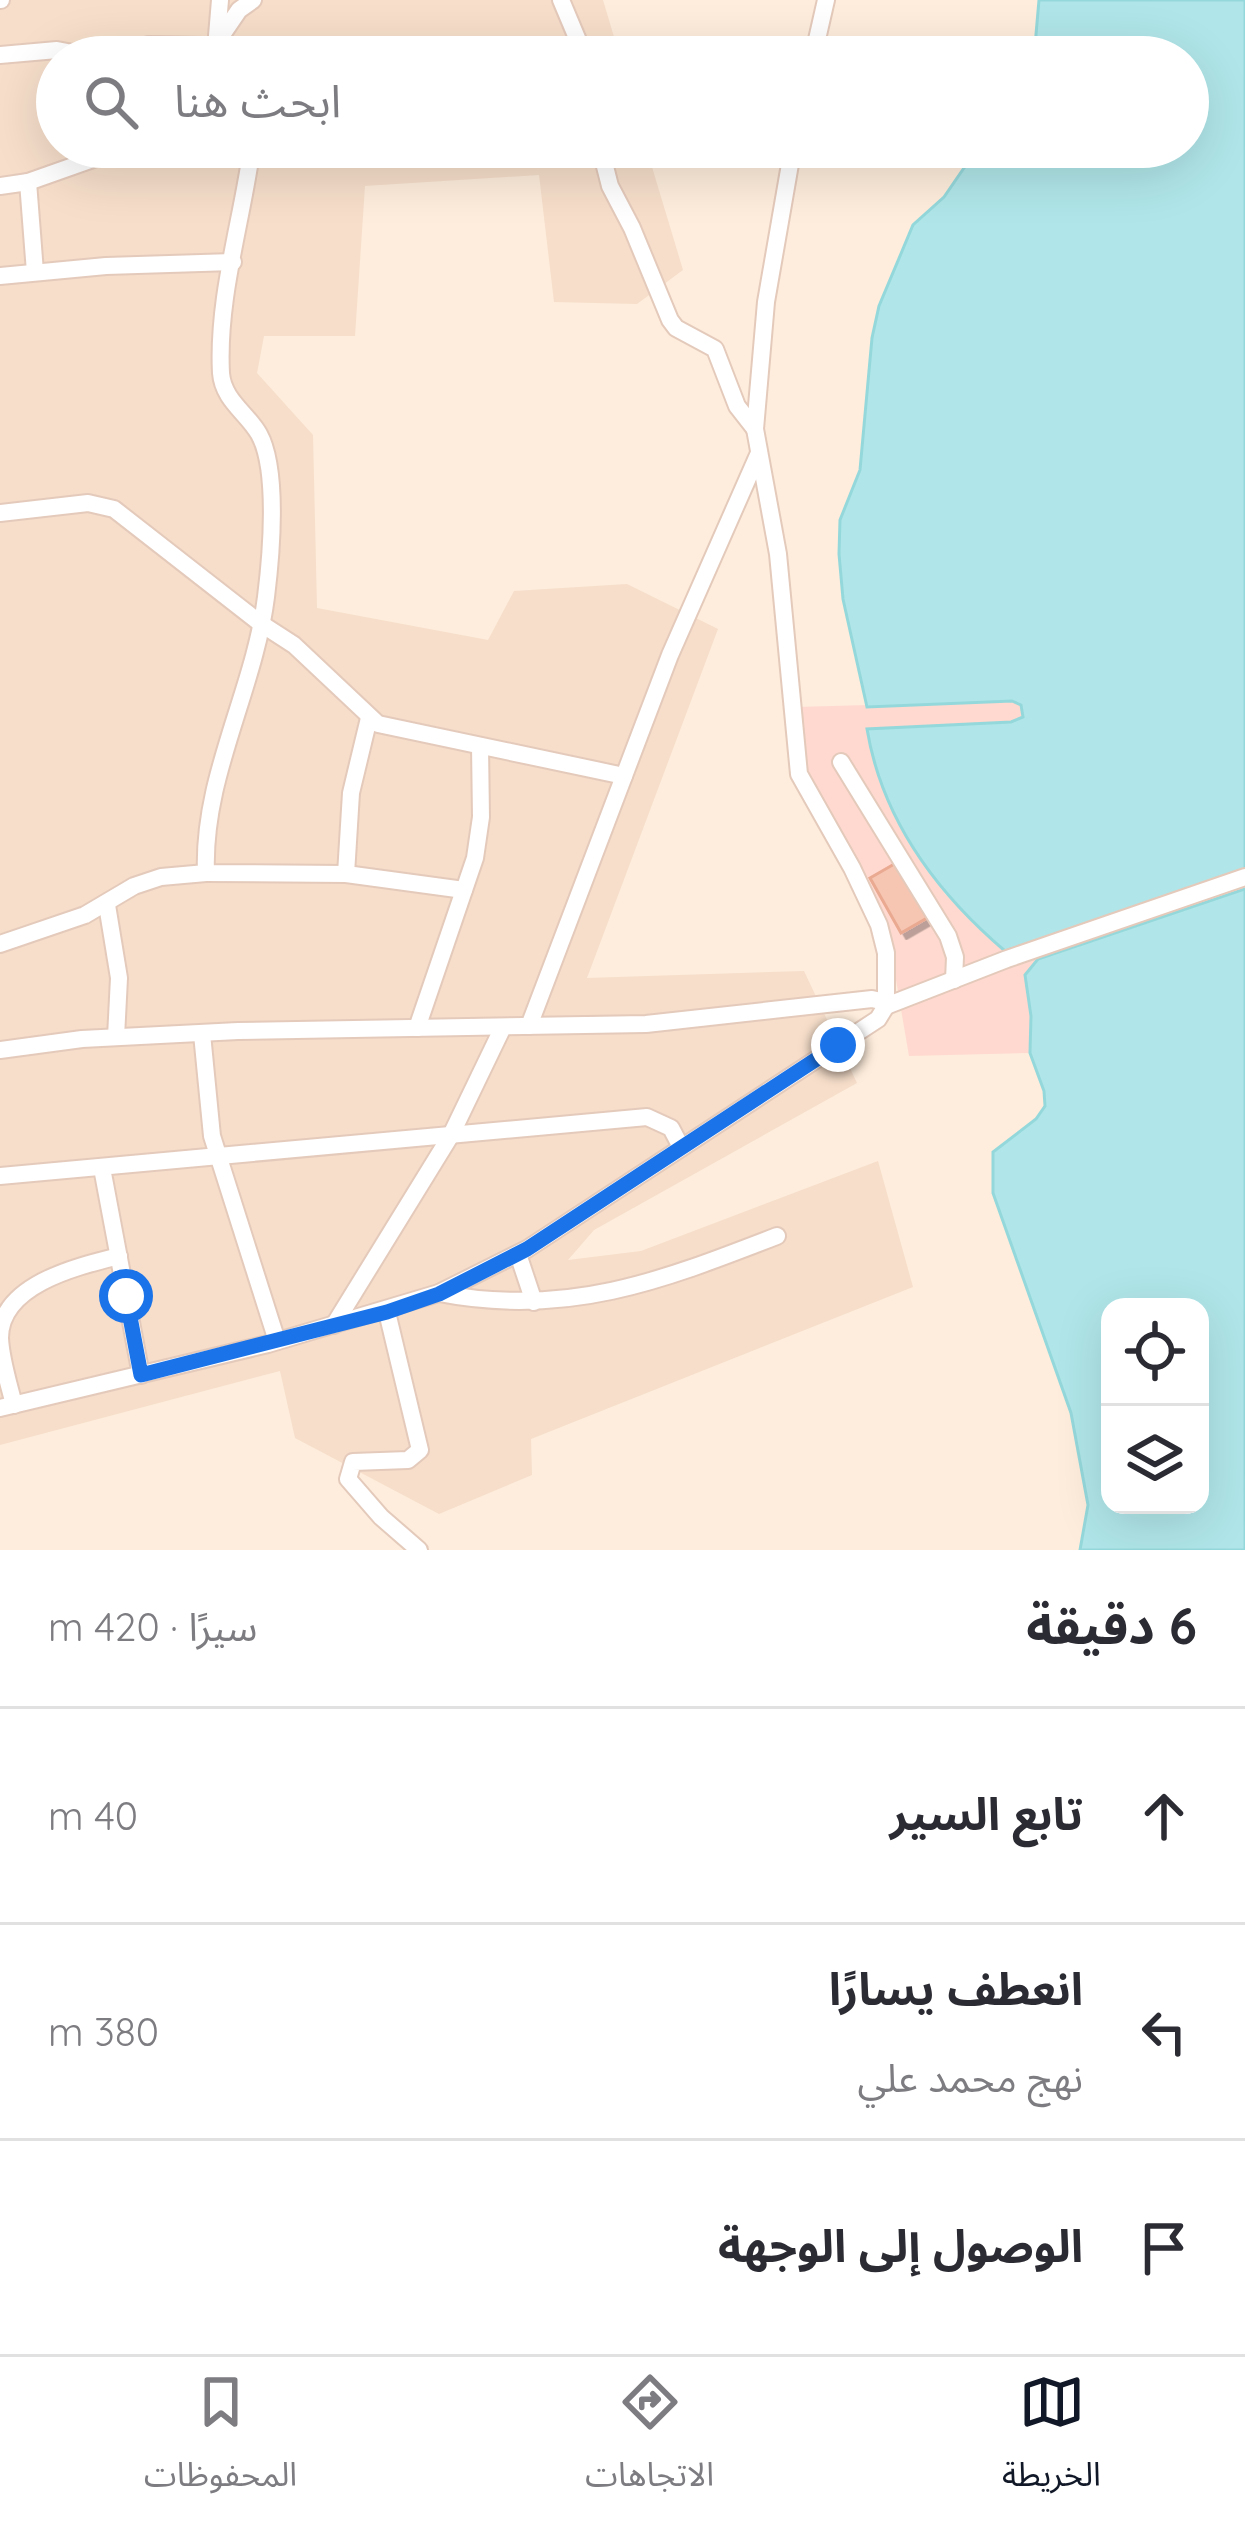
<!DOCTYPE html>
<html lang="ar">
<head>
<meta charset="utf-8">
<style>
  :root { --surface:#fff; --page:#f7f7f7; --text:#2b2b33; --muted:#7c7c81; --line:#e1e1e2; --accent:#111827 }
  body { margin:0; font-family:Quicksand,"Noto Sans Arabic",sans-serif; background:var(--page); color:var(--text); direction:rtl }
  .controls { position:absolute; right:36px; bottom:36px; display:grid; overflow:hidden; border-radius:24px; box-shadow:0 12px 48px #0002 }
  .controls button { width:108px; height:108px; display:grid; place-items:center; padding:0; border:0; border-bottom:3px solid var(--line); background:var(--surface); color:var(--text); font:60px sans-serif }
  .stop { position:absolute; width:36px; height:36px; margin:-27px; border:9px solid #1a73e8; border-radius:50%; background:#fff }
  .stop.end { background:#1a73e8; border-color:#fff; box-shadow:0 3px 12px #0008 }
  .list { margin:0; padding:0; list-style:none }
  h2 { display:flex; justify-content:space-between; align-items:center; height:156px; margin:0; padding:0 48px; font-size:51px }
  h2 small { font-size:39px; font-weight:400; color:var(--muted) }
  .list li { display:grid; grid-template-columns:78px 1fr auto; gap:36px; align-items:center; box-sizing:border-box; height:216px; padding:0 48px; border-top:3px solid var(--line) }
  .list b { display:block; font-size:45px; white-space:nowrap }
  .list p { margin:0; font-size:39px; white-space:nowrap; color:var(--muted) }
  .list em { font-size:39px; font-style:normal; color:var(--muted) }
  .icon { flex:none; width:66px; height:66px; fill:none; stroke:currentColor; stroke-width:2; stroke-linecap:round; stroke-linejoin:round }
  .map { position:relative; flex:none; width:1245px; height:1550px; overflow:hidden; direction:ltr }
  .search { position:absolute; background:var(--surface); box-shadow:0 12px 48px #0002; left:36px; right:36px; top:36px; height:132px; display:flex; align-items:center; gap:30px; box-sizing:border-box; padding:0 42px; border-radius:66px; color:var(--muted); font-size:45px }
  .sheet { height:804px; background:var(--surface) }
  nav { display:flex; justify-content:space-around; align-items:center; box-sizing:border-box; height:168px; border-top:3px solid var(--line); background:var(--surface); font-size:33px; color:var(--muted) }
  nav a { display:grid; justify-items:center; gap:6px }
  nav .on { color:var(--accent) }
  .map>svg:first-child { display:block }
  .residential { fill:#f6deca }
  .commercial { fill:#ffd9cf }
  .water { fill:#b0e6e9; stroke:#95d8db; stroke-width:3; fill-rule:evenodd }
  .building { fill:#f6c6b2; stroke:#eaa991; stroke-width:3; filter:url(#shadow) }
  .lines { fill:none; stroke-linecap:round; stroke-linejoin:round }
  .minor-casing { stroke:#e4cabb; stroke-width:20 }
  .minor { stroke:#fff; stroke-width:16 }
  .route { stroke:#1a73e8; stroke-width:15 }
</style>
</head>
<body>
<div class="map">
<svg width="1245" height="1550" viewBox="0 0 1245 1550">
  <defs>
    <filter id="shadow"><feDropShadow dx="5.5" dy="5.5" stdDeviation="0" flood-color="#0004"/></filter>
  </defs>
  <rect width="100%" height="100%" fill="#feeddc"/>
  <!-- residential -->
  <path class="residential" d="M0,0H603L620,57H57V147H646L683,270L637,304L554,302L539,175L365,186L355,336H264L257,373L313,435L317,608L488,640L514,591L627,584L718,629L587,978L804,971L857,1083L594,1230L568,1260L641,1251L878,1161L913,1287L531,1439L532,1475L439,1514L295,1438L280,1371L0,1445Z"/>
  <!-- commercial -->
  <path class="commercial" d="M1012,701L1021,705L1023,717L1011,722L868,729L945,894L1005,950L1245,869V889L1038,959L1025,975L1031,1016L1030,1053L909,1056L888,933L802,774L796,707Z"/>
  <!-- water -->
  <g class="water">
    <path d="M1039,0H1245V869L1005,951C937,893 882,819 867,729L1011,722L1023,717L1021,705L1012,701L867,707L843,599L839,554L840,520L860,470L872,338L879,306L913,225L944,197L964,168L987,147H1188V57H1025L1035,46Z"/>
    <path d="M1245,889V1550H1080L1088,1505L1071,1413L993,1193V1152L1036,1119L1045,1106L1044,1091L1030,1053L1031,1016L1025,975L1038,959ZM1110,1307H1200V1505H1110Z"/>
  </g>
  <!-- building -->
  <path class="building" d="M896,863L927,918L901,933L870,878Z"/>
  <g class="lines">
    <!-- minor casing -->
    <g class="minor-casing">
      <g id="minor">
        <path d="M0,0H1"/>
        <path d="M561,0L585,57"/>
        <path d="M217,36L220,0"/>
        <path d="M211,51L239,10L253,0"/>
        <path d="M0,55L57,50L94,57L149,45L204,46L212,57"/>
        <path d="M813,57L826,0"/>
        <path d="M252,147C242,221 217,298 221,373C223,400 247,413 259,434C279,470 271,557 266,597C254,692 202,777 206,873L346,874L464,890"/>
        <path d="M600,147L610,186L632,228L670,320L676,328L715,349L737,406L755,429"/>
        <path d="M793,147L766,302L755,429L778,554L799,774L852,868L879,925L886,953V1006"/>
        <path d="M28,182L35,272"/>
        <path d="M0,186L28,182L127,147"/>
        <path d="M0,276L106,266L233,262"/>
        <path d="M0,513L88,503L114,509L260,623L294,645L378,724L624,776"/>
        <path d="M841,762L948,936L955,957L954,980"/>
        <path d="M346,874L351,793L369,718"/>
        <path d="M107,905L119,978L116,1037"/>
        <path d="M0,944L85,915L134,886L161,877L206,873"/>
        <path d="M886,1006L1007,959L1245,877"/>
        <path d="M529,1026L670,655L759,453"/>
        <path d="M417,1028L475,858L481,817L480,746"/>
        <path d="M202,1034L212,1136L277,1341"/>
        <path d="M0,1050L82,1039L238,1031L646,1024L872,999L885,1002"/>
        <path d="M102,1168L141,1375"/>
        <path d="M0,1176L647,1117L671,1128L681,1147"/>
        <path d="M518,1254L534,1302"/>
        <path d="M439,1293C566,1318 661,1281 777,1236"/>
        <path d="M387,1312L420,1450L408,1460L353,1462L348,1479L381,1517L419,1550"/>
        <path d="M334,1325L451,1135L503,1027"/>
        <path d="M14,1405C9,1384 1,1360 0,1338C0,1284 79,1266 119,1256"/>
        <path d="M0,1408L268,1344L439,1293L527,1249L878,1019L886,1006"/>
      </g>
    </g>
    <!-- minor -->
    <use href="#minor" class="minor"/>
  </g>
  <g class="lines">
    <!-- route -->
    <path class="route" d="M126,1296L141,1375L387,1312L439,1294L527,1249L838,1045"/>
  </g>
</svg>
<div class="controls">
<button><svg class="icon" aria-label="locate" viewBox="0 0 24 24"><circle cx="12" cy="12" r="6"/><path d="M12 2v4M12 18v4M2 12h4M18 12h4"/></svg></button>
<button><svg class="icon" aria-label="layers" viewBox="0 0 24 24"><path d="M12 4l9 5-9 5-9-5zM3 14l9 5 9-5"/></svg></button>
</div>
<div class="stop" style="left:126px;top:1296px"></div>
<div class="stop end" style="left:838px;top:1045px"></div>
<div class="search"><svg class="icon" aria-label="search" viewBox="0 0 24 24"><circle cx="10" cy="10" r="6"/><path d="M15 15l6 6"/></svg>ابحث هنا</div>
</div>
<section class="sheet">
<h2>6 دقيقة<small>سيرًا · 420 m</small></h2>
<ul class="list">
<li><svg class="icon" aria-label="ahead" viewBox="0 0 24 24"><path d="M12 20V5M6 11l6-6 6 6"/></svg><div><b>تابع السير</b></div><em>40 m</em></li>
<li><svg class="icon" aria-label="left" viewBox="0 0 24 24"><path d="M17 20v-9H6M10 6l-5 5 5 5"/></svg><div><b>انعطف يسارًا</b><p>نهج محمد علي</p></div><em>380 m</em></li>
<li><svg class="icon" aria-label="arrive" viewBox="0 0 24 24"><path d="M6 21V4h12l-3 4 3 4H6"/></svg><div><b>الوصول إلى الوجهة</b></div></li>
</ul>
</section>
<nav>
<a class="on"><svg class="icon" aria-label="map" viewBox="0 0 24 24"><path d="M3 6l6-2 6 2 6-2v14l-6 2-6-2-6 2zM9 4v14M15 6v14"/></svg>الخريطة</a>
<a><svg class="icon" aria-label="directions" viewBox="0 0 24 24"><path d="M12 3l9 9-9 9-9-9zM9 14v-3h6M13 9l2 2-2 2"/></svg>الاتجاهات</a>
<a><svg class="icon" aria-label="saved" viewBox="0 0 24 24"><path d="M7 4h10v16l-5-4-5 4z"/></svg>المحفوظات</a>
</nav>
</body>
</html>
